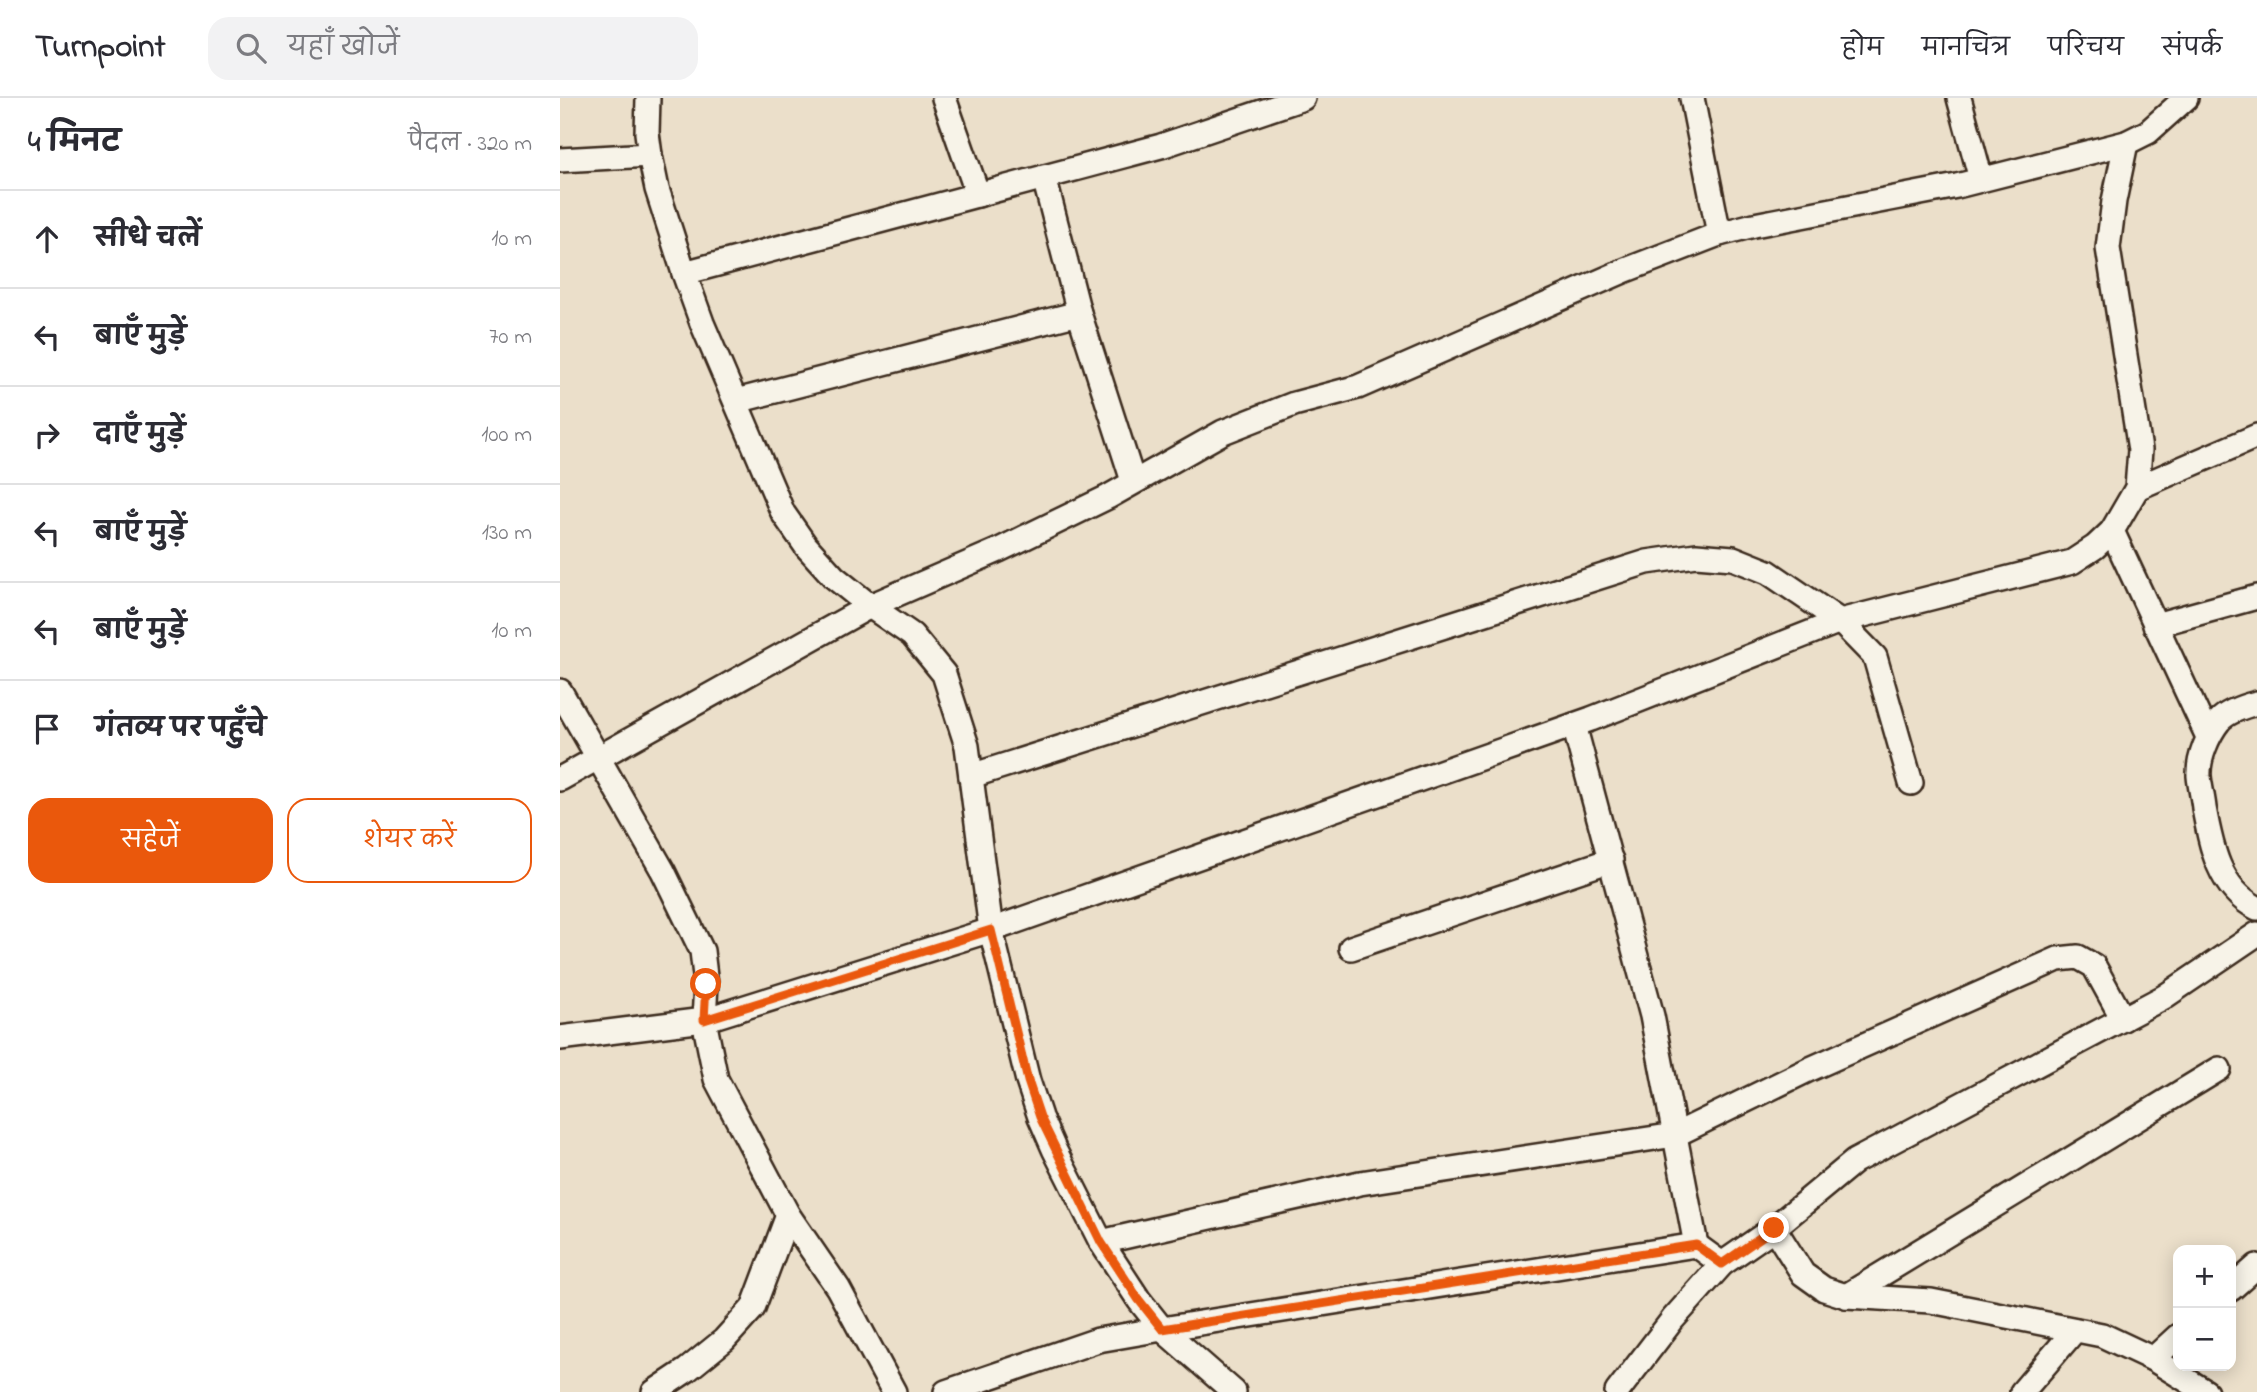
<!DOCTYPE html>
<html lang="hi">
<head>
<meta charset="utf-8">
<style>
  :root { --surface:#fff; --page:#f2f2f3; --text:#2b2b33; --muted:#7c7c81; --line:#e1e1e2; --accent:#ea580c }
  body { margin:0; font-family:"Indie Flower","Playpen Sans Deva",sans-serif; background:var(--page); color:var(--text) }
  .controls { position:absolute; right:21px; bottom:21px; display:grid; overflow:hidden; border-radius:14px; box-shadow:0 4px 18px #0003 }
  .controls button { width:63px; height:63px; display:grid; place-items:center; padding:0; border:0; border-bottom:2px solid var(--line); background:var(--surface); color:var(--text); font:35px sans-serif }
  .stop { position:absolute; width:21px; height:21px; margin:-16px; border:5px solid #ea580c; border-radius:50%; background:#fff }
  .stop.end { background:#ea580c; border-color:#fff; box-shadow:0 2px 7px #0008 }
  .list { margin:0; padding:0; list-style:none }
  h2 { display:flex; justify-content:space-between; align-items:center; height:91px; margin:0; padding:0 28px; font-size:30px }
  h2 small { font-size:23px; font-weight:400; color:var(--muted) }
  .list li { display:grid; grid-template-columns:46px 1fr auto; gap:21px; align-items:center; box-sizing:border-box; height:98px; padding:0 28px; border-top:2px solid var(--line) }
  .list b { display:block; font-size:26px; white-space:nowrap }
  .list em { font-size:23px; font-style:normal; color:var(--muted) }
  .actions { display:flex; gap:14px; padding:21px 28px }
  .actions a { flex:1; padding:16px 0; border:2px solid var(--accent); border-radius:21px; text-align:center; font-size:24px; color:var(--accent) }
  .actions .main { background:var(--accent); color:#fff }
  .icon { flex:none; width:38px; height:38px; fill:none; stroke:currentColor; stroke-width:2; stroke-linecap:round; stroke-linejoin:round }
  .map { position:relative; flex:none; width:1697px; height:1294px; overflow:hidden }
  header { display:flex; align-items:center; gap:42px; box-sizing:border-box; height:98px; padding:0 35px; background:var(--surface); border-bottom:2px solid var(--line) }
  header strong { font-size:33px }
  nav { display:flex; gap:38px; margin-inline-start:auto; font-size:24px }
  .search { width:490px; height:63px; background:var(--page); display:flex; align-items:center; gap:18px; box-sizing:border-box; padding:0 24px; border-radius:21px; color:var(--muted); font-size:26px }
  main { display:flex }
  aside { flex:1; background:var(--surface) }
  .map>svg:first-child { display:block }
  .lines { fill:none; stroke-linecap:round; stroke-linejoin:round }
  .street-casing { stroke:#3b2a1e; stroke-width:28 }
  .street { stroke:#f7f3e8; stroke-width:23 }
  .route { stroke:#ea580c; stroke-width:9 }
</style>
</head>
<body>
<header>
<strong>Turnpoint</strong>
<div class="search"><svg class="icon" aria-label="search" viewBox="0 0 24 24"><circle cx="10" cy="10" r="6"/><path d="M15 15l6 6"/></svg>यहाँ खोजें</div>
<nav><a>होम</a><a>मानचित्र</a><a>परिचय</a><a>संपर्क</a></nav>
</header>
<main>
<aside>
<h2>4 मिनट<small>पैदल · 320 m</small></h2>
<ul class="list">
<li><svg class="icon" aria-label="ahead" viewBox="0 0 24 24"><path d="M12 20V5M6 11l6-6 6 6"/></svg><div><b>सीधे चलें</b></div><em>10 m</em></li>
<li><svg class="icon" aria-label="left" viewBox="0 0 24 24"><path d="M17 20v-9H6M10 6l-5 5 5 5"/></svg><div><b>बाएँ मुड़ें</b></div><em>70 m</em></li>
<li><svg class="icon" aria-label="right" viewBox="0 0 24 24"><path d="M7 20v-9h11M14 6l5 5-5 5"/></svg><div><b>दाएँ मुड़ें</b></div><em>100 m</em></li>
<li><svg class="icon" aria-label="left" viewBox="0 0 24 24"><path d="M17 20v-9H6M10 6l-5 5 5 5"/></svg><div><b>बाएँ मुड़ें</b></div><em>130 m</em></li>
<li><svg class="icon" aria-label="left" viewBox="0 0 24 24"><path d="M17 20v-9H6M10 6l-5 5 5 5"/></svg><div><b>बाएँ मुड़ें</b></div><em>10 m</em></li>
<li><svg class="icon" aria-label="arrive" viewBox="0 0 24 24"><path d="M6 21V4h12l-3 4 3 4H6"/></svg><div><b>गंतव्य पर पहुँचे</b></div></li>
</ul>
<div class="actions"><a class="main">सहेजें</a><a>शेयर करें</a></div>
</aside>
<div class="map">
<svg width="1697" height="1294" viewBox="0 0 1697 1294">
  <rect width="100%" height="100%" fill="#ebdfca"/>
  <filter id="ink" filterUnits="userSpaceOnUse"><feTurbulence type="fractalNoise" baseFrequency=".0143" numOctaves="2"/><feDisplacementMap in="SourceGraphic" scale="14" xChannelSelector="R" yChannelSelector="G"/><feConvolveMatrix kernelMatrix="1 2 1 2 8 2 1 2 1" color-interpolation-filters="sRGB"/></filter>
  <g filter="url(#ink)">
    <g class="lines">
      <!-- street casing -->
      <g class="street-casing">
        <g id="street">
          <path d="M88,0L87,35L90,57L97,91L124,175L142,225L223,415L246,448L274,479L310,508L352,537L384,576L407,648L431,832L468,983L480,1019L494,1051L541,1144L579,1202L602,1231L674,1294"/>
          <path d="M384,0L418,97"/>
          <path d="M1132,0L1159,136"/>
          <path d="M1399,0L1421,81"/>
          <path d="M0,62L90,57"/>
          <path d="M484,79L519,215L573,383"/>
          <path d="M124,175L601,48L743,0"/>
          <path d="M176,303L519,215"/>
          <path d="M1577,390L1697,338"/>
          <path d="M1552,433L1648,639"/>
          <path d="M1595,527L1697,499"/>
          <path d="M0,593L103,773L142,853L146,886L144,922L156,981L228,1117L278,1190L334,1294"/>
          <path d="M1697,605C1685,608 1667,614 1659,623C1648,637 1638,660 1639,678C1640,689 1643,700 1644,710C1651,748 1659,791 1697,810"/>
          <path d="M1014,627L1092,918L1136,1147"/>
          <path d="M411,678L1087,464L1136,457L1173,460L1208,474L1280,523L1315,559L1351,685"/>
          <path d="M0,681L310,508L439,452L548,399L663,334L734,306L798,289L1066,172L1159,136L1194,127L1397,88L1566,45L1588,34L1626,0"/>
          <path d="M791,850L1051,762"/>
          <path d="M0,940L144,922L431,832L1031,621L1280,523L1512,464L1535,449L1552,433L1577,390L1580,352L1548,150L1554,103L1566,45"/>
          <path d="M1214,1130L1243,1176L1264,1191L1286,1198L1371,1203L1542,1237L1593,1261L1646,1294"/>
          <path d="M541,1144L800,1085L1115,1037L1248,972L1498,861L1518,859L1534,868L1563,921"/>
          <path d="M1671,1191L1697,1168"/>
          <path d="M1286,1198L1659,971"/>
          <path d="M1593,1261L1618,1238"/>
          <path d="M94,1294L127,1272L164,1242L193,1210L228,1117"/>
          <path d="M386,1294L538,1242L602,1231L1136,1147L1162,1166"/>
          <path d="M1057,1294L1113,1221L1162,1166L1214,1130L1295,1063L1604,899L1697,836"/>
          <path d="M1462,1294L1515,1232"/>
        </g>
      </g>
      <!-- street -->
      <use href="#street" class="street"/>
    </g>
  </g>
  <g class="lines" filter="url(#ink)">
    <!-- route -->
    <path class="route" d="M146,886L144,922L431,832L468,983L480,1019L541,1144L579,1202L602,1231L1136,1147L1162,1166L1214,1130"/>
  </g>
</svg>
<div class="controls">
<button>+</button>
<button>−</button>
</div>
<div class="stop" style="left:146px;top:886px"></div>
<div class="stop end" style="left:1214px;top:1130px"></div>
</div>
</main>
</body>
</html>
